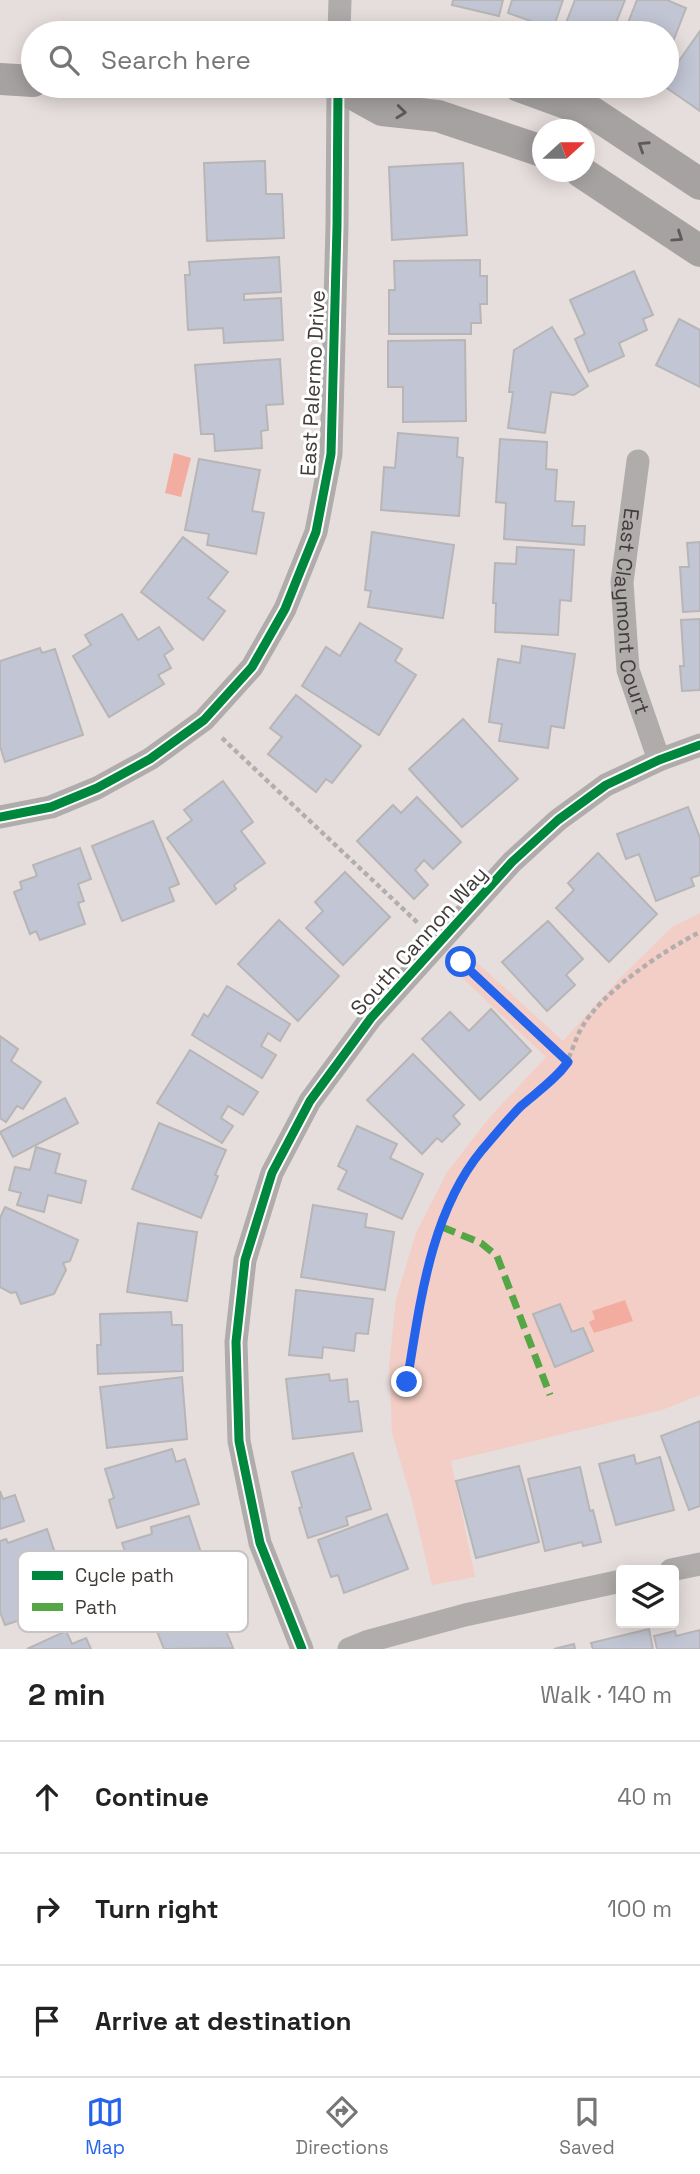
<!DOCTYPE html>
<html lang="en">
<head>
<meta charset="utf-8">
<style>
  :root { --surface:#fff; --page:#f6f6f6; --text:#222; --muted:#767676; --line:#e0e0e0; --accent:#2563eb }
  body { margin:0; font-family:"Space Grotesk",sans-serif; background:var(--page); color:var(--text) }
  .controls { position:absolute; right:21px; bottom:21px; display:grid; overflow:hidden; border-radius:7px; box-shadow:0 4px 18px #0003 }
  .controls button { width:63px; height:63px; display:grid; place-items:center; padding:0; border:0; border-bottom:2px solid var(--line); background:var(--surface); color:var(--text); font:35px sans-serif }
  .compass { position:absolute; left:532px; top:119px; width:63px; height:63px; border-radius:50%; background:var(--surface); box-shadow:0 4px 18px #0003; rotate:69deg }
  .stop { position:absolute; width:21px; height:21px; margin:-16px; border:5px solid #2563eb; border-radius:50%; background:#fff }
  .stop.end { background:#2563eb; border-color:#fff; box-shadow:0 2px 7px #0008 }
  .list { margin:0; padding:0; list-style:none }
  h2 { display:flex; justify-content:space-between; align-items:center; height:91px; margin:0; padding:0 28px; font-size:30px }
  h2 small { font-size:23px; font-weight:400; color:var(--muted) }
  .list li { display:grid; grid-template-columns:46px 1fr auto; gap:21px; align-items:center; box-sizing:border-box; height:112px; padding:0 28px; border-top:2px solid var(--line) }
  .list b { display:block; font-size:26px; white-space:nowrap }
  .list em { font-size:23px; font-style:normal; color:var(--muted) }
  .icon { flex:none; width:38px; height:38px; fill:none; stroke:currentColor; stroke-width:2; stroke-linecap:round; stroke-linejoin:round }
  .map { position:relative; flex:none; width:700px; height:1649px; overflow:hidden }
  .search { position:absolute; background:var(--surface); box-shadow:0 4px 18px #0003; left:21px; right:21px; top:21px; height:77px; display:flex; align-items:center; gap:18px; box-sizing:border-box; padding:0 24px; border-radius:38px; color:var(--muted); font-size:26px }
  .sheet { height:427px; background:var(--surface) }
  nav { display:flex; justify-content:space-around; align-items:center; box-sizing:border-box; height:98px; border-top:2px solid var(--line); background:var(--surface); font-size:19px; color:var(--muted) }
  nav a { display:grid; justify-items:center; gap:4px }
  nav .on { color:var(--accent) }
  .map>svg:first-child { display:block }
  .green { fill:#f2cec6 }
  .water { fill:#f3ada0 }
  .building { fill:#c2c6d4; stroke:#b7b5b6; stroke-width:2 }
  .lines { fill:none; stroke-linecap:round; stroke-linejoin:round }
  .path { stroke:#b3aeae; stroke-width:4.5; stroke-dasharray:5 3.5; stroke-linecap:butt }
  .street { stroke:#b0acac; stroke-width:23 }
  .secondary { stroke:#a6a2a1; stroke-width:32 }
  .quiet { stroke:#55a645; stroke-width:7; stroke-dasharray:14 7; stroke-linecap:butt }
  .cycleway-casing { stroke:#fff; stroke-width:13 }
  .cycleway { stroke:#00873e; stroke-width:9 }
  .oneway { stroke:#5f5a58 }
  .route { stroke:#2563eb; stroke-width:9 }
  .labels { text-anchor:middle; stroke-width:6; stroke-linejoin:round; paint-order:stroke }
  .street-label { font-size:21px; fill:#413b39; stroke:#fff }
  .key { fill:#fff; stroke:#c6c4c4; stroke-width:2 }
  .key-label { font-size:19px; fill:#413b39 }
</style>
</head>
<body>
<div class="map">
<svg width="700" height="1649" viewBox="0 0 700 1649">
  <rect width="100%" height="100%" fill="#e6dedc"/>
  <!-- green -->
  <path class="green" d="M700,913V1395L662,1410L451,1461L475,1577L432,1585L412,1501L392,1433L389,1366L396,1299L416,1233L447,1172L490,1117L546,1057L456,972L471,957L563,1041L620,978L672,927Z"/>
  <!-- water -->
  <g class="water">
    <path d="M174,453L191,458L181,497L165,493Z"/>
    <path d="M625,1300L633,1321L594,1333L589,1322L595,1319L592,1311Z"/>
  </g>
  <!-- building -->
  <g class="building">
    <path d="M453,0H503L499,16L452,5Z"/>
    <path d="M512,0H563L553,29L508,13Z"/>
    <path d="M575,0H625L612,33H562Z"/>
    <path d="M637,0H667L686,8L667,57V33H624Z"/>
    <path d="M700,31V111L664,86H667V78Z"/>
    <path d="M265,161L266,194H282L284,238L207,241L204,163Z"/>
    <path d="M463,163L467,235L392,240L389,167Z"/>
    <path d="M279,257L281,292L244,294V300L281,298L283,340L224,343L223,328L188,330L185,275H190L189,262Z"/>
    <path d="M480,260V276H487V304H480L481,323H471V334H389V290H395L394,261Z"/>
    <path d="M634,271L653,315L643,319L647,330L619,343L624,356L589,372L575,339L585,334L570,300Z"/>
    <path d="M679,319L700,330V387L656,365Z"/>
    <path d="M552,327L588,386L574,395L551,392L545,433L508,428L513,392H509L514,350Z"/>
    <path d="M465,340L466,421L403,422V387H388V341Z"/>
    <path d="M280,359L283,404L266,405L268,430L261,431L262,448L215,451L214,434H201L195,365Z"/>
    <path d="M398,433L458,438L457,457L463,458L459,516L381,510L384,467L395,468Z"/>
    <path d="M500,439L547,442L546,469L557,470L555,501L574,502L572,526H585L584,545L504,539L506,503L496,502Z"/>
    <path d="M199,459L260,470L252,511L264,513L256,554L207,545L209,534L185,530Z"/>
    <path d="M372,532L454,545L443,618L368,607L371,591L365,590Z"/>
    <path d="M183,537L228,572L208,598L225,611L203,640L141,592Z"/>
    <path d="M700,542V611L683,612L680,567H689L687,543Z"/>
    <path d="M517,547L574,550L571,601L560,600L558,635L495,632L496,603H493L495,563L516,564Z"/>
    <path d="M122,614L138,640L159,627L173,649L164,655L171,668L158,675L164,684L109,717L73,656L91,645L85,635Z"/>
    <path d="M700,619V690L682,691L680,666H684L681,620Z"/>
    <path d="M360,623L402,649L395,661L416,675L379,735L302,686L326,647L340,656Z"/>
    <path d="M522,646L575,654L564,728L551,726L548,748L499,741L502,724L489,722L498,659L520,663Z"/>
    <path d="M40,648L42,653L55,649L83,735L5,762L0,746V661Z"/>
    <path d="M296,695L361,746L332,783L326,779L316,792L268,754L282,737L270,728Z"/>
    <path d="M463,719L518,779L462,827L409,769Z"/>
    <path d="M223,781L253,822L241,831L265,863L234,885L236,889L216,904L167,838L192,820L184,810Z"/>
    <path d="M417,797L461,842L433,869L424,860L415,870L428,885L414,899L357,841L393,805L401,813Z"/>
    <path d="M688,807L700,838V875L691,878L694,886L656,901L639,854L626,859L617,834Z"/>
    <path d="M153,821L179,884L169,888L174,901L122,921L92,846Z"/>
    <path d="M80,848L91,879L78,884L84,901L78,903L85,924L40,940L36,931L30,934L14,892L22,889L20,882L37,876L33,865Z"/>
    <path d="M598,853L657,914L609,962L556,908L574,890L568,883Z"/>
    <path d="M345,872L390,917L343,965L306,928L323,911L315,902Z"/>
    <path d="M279,920L339,976L298,1021L238,964Z"/>
    <path d="M548,921L583,959L566,975L575,985L547,1011L502,962Z"/>
    <path d="M227,986L290,1024L280,1041L268,1033L261,1046L276,1055L262,1078L192,1035L204,1014L208,1017Z"/>
    <path d="M491,1009L531,1051L480,1100L422,1039L450,1012L469,1031Z"/>
    <path d="M0,1036L18,1049L11,1061L41,1082L23,1109L17,1106L6,1122L0,1118Z"/>
    <path d="M190,1050L258,1092L243,1115L228,1106L221,1118L233,1126L222,1143L157,1103Z"/>
    <path d="M413,1054L464,1105L453,1116L460,1124L442,1142L437,1138L422,1154L367,1100Z"/>
    <path d="M65,1098L78,1123L13,1157L0,1132Z"/>
    <path d="M159,1123L226,1150L215,1175L218,1176L201,1218L132,1189Z"/>
    <path d="M357,1126L397,1144L390,1158L423,1174L402,1219L338,1189L347,1171L338,1166Z"/>
    <path d="M36,1147L60,1154L55,1173L86,1181L81,1203L48,1195L44,1212L17,1205L21,1193L9,1190L15,1167L30,1170Z"/>
    <path d="M313,1205L367,1214L365,1227L394,1232L385,1290L301,1277Z"/>
    <path d="M5,1207L78,1240L70,1261L63,1263L66,1270L54,1294L21,1304L16,1292L11,1293L0,1287V1218Z"/>
    <path d="M138,1223L197,1232L187,1301L127,1292Z"/>
    <path d="M296,1290L373,1299L368,1334L356,1333L354,1351L323,1347L322,1358L289,1355Z"/>
    <path d="M560,1304L572,1332L583,1328L593,1351L555,1367L533,1314Z"/>
    <path d="M171,1312L172,1325H182L183,1371L98,1374L97,1345H101L100,1314Z"/>
    <path d="M329,1374L330,1381L347,1379L349,1402L358,1401L362,1431L293,1439L286,1379Z"/>
    <path d="M182,1377L187,1439L107,1448L100,1387Z"/>
    <path d="M700,1421V1506L689,1510L661,1436Z"/>
    <path d="M172,1449L176,1462L185,1459L199,1504L117,1528L109,1500L114,1498L105,1469Z"/>
    <path d="M353,1453L371,1509L346,1517L348,1525L308,1538L299,1508L302,1507L292,1472Z"/>
    <path d="M634,1455L636,1464L660,1457L674,1510L616,1525L599,1464Z"/>
    <path d="M519,1466L539,1542L476,1558L456,1481Z"/>
    <path d="M580,1467L590,1511L593,1510L601,1542L583,1546L582,1542L545,1551L528,1479Z"/>
    <path d="M0,1491L3,1499L15,1495L24,1521L0,1529Z"/>
    <path d="M387,1514L408,1569L344,1593L338,1575L331,1577L318,1540Z"/>
    <path d="M189,1516L207,1571L126,1596L115,1560L127,1557L122,1543L152,1534L151,1527Z"/>
    <path d="M47,1529L54,1550L45,1553L47,1558L51,1557L62,1587L46,1592L50,1602L27,1611L29,1617L5,1625L0,1612V1541L6,1539L8,1543Z"/>
    <path d="M218,1578L232,1614L221,1618L233,1648L164,1649L147,1606Z"/>
    <path d="M649,1629L653,1649H593L591,1643Z"/>
    <path d="M700,1630V1649H657L654,1636L675,1631L676,1636Z"/>
    <path d="M66,1631L72,1644L86,1638L91,1649H27Z"/>
    <path d="M574,1644L575,1649H554Z"/>
  </g>
  <g class="lines">
    <!-- path -->
    <g class="path">
      <path d="M222,738L419,924"/>
      <path d="M461,962L568,1062"/>
      <path d="M407,1382C420,1305 430,1214 482,1151C494,1136 507,1121 520,1107C533,1095 549,1085 560,1072C571,1059 573,1043 581,1029C601,992 663,951 700,932"/>
    </g>
    <!-- street -->
    <g class="street">
      <path d="M339,33L340,0"/>
      <path id="s1" d="M638,461L622,582L628,670L659,760"/>
      <path d="M0,817L51,807L97,788L150,759L204,720L252,667L285,609L316,532L331,454L337,226L338,86"/>
      <path d="M671,1570L700,1564"/>
      <path d="M302,1649L260,1543L239,1441L236,1342L245,1260L272,1173L310,1101L371,1018L512,862L558,820L606,785L659,760L700,745"/>
      <path d="M349,1649L369,1641L465,1615L621,1581"/>
    </g>
    <!-- secondary -->
    <g class="secondary">
      <path d="M0,79L33,81"/>
      <path d="M339,86L382,110L438,116L542,151"/>
      <path d="M519,86L593,113L700,184"/>
      <path d="M581,172L700,251"/>
    </g>
    <!-- quiet -->
    <path class="quiet" d="M442,1227L481,1243L497,1256L550,1395"/>
    <!-- cycleway casing -->
    <g class="cycleway-casing">
      <g id="cycleway">
        <path d="M0,817L51,807L97,788L150,759L204,720L252,667L285,609L316,532L331,454L337,226L338,86"/>
        <path d="M302,1649L260,1543L239,1441L236,1342L245,1260L272,1173L310,1101L371,1018L512,862L558,820L606,785L659,760L700,745"/>
      </g>
    </g>
    <!-- cycleway -->
    <use href="#cycleway" class="cycleway"/>
  </g>
  <!-- one-way arrows -->
  <defs><path id="oneway-chevron" d="M-2-3.5L2.5 0L-2 3.5" fill="none" stroke-width="1.6" stroke-linecap="round" stroke-linejoin="round" transform="scale(1.75)"/></defs>
  <g class="oneway">
    <use href="#oneway-chevron" transform="translate(401 112) rotate(6)"/>
    <use href="#oneway-chevron" transform="translate(643 146) rotate(-147)"/>
    <use href="#oneway-chevron" transform="translate(678 237) rotate(34)"/>
  </g>
  <g class="lines">
    <!-- route -->
    <path class="route" d="M407,1382C420,1304 430,1213 482,1150C495,1135 507,1120 521,1106C537,1092 555,1080 568,1062L461,962"/>
  </g>
  <g class="labels">
    <!-- street labels -->
    <g class="street-label">
      <text transform="translate(313 383) rotate(-87)" y="7">East Palermo Drive</text>
      <text dy="7" stroke="none"><textPath href="#s1" startOffset="152">East Claymont Court</textPath></text>
      <text transform="translate(419 941) rotate(-48)" y="7">South Cannon Way</text>
    </g>
  </g>
  <!-- legend -->
  <rect x="18" y="1551" width="230" height="81" rx="10" class="key"/>
  <rect x="32" y="1571" width="31" height="9" fill="#00873e"/>
  <rect x="32" y="1603" width="31" height="8" fill="#55a645"/>
  <g class="key-label">
    <text x="75" y="1582">Cycle path</text>
    <text x="75" y="1614">Path</text>
  </g>
</svg>
<div class="controls">
<button><svg class="icon" aria-label="layers" viewBox="0 0 24 24"><path d="M12 4l9 5-9 5-9-5zM3 14l9 5 9-5"/></svg></button>
</div>
<svg class="compass" viewBox="-18 -18 36 36"><path d="M0-13l5 13h-10z" fill="#e53935"/><path d="M0 13l5-13h-10z" fill="#767676"/></svg>
<div class="stop" style="left:461px;top:962px"></div>
<div class="stop end" style="left:407px;top:1382px"></div>
<div class="search"><svg class="icon" aria-label="search" viewBox="0 0 24 24"><circle cx="10" cy="10" r="6"/><path d="M15 15l6 6"/></svg>Search here</div>
</div>
<section class="sheet">
<h2>2 min<small>Walk · 140 m</small></h2>
<ul class="list">
<li><svg class="icon" aria-label="ahead" viewBox="0 0 24 24"><path d="M12 20V5M6 11l6-6 6 6"/></svg><div><b>Continue</b></div><em>40 m</em></li>
<li><svg class="icon" aria-label="right" viewBox="0 0 24 24"><path d="M7 20v-9h11M14 6l5 5-5 5"/></svg><div><b>Turn right</b></div><em>100 m</em></li>
<li><svg class="icon" aria-label="arrive" viewBox="0 0 24 24"><path d="M6 21V4h12l-3 4 3 4H6"/></svg><div><b>Arrive at destination</b></div></li>
</ul>
</section>
<nav>
<a class="on"><svg class="icon" aria-label="map" viewBox="0 0 24 24"><path d="M3 6l6-2 6 2 6-2v14l-6 2-6-2-6 2zM9 4v14M15 6v14"/></svg>Map</a>
<a><svg class="icon" aria-label="directions" viewBox="0 0 24 24"><path d="M12 3l9 9-9 9-9-9zM9 14v-3h6M13 9l2 2-2 2"/></svg>Directions</a>
<a><svg class="icon" aria-label="saved" viewBox="0 0 24 24"><path d="M7 4h10v16l-5-4-5 4z"/></svg>Saved</a>
</nav>
</body>
</html>
